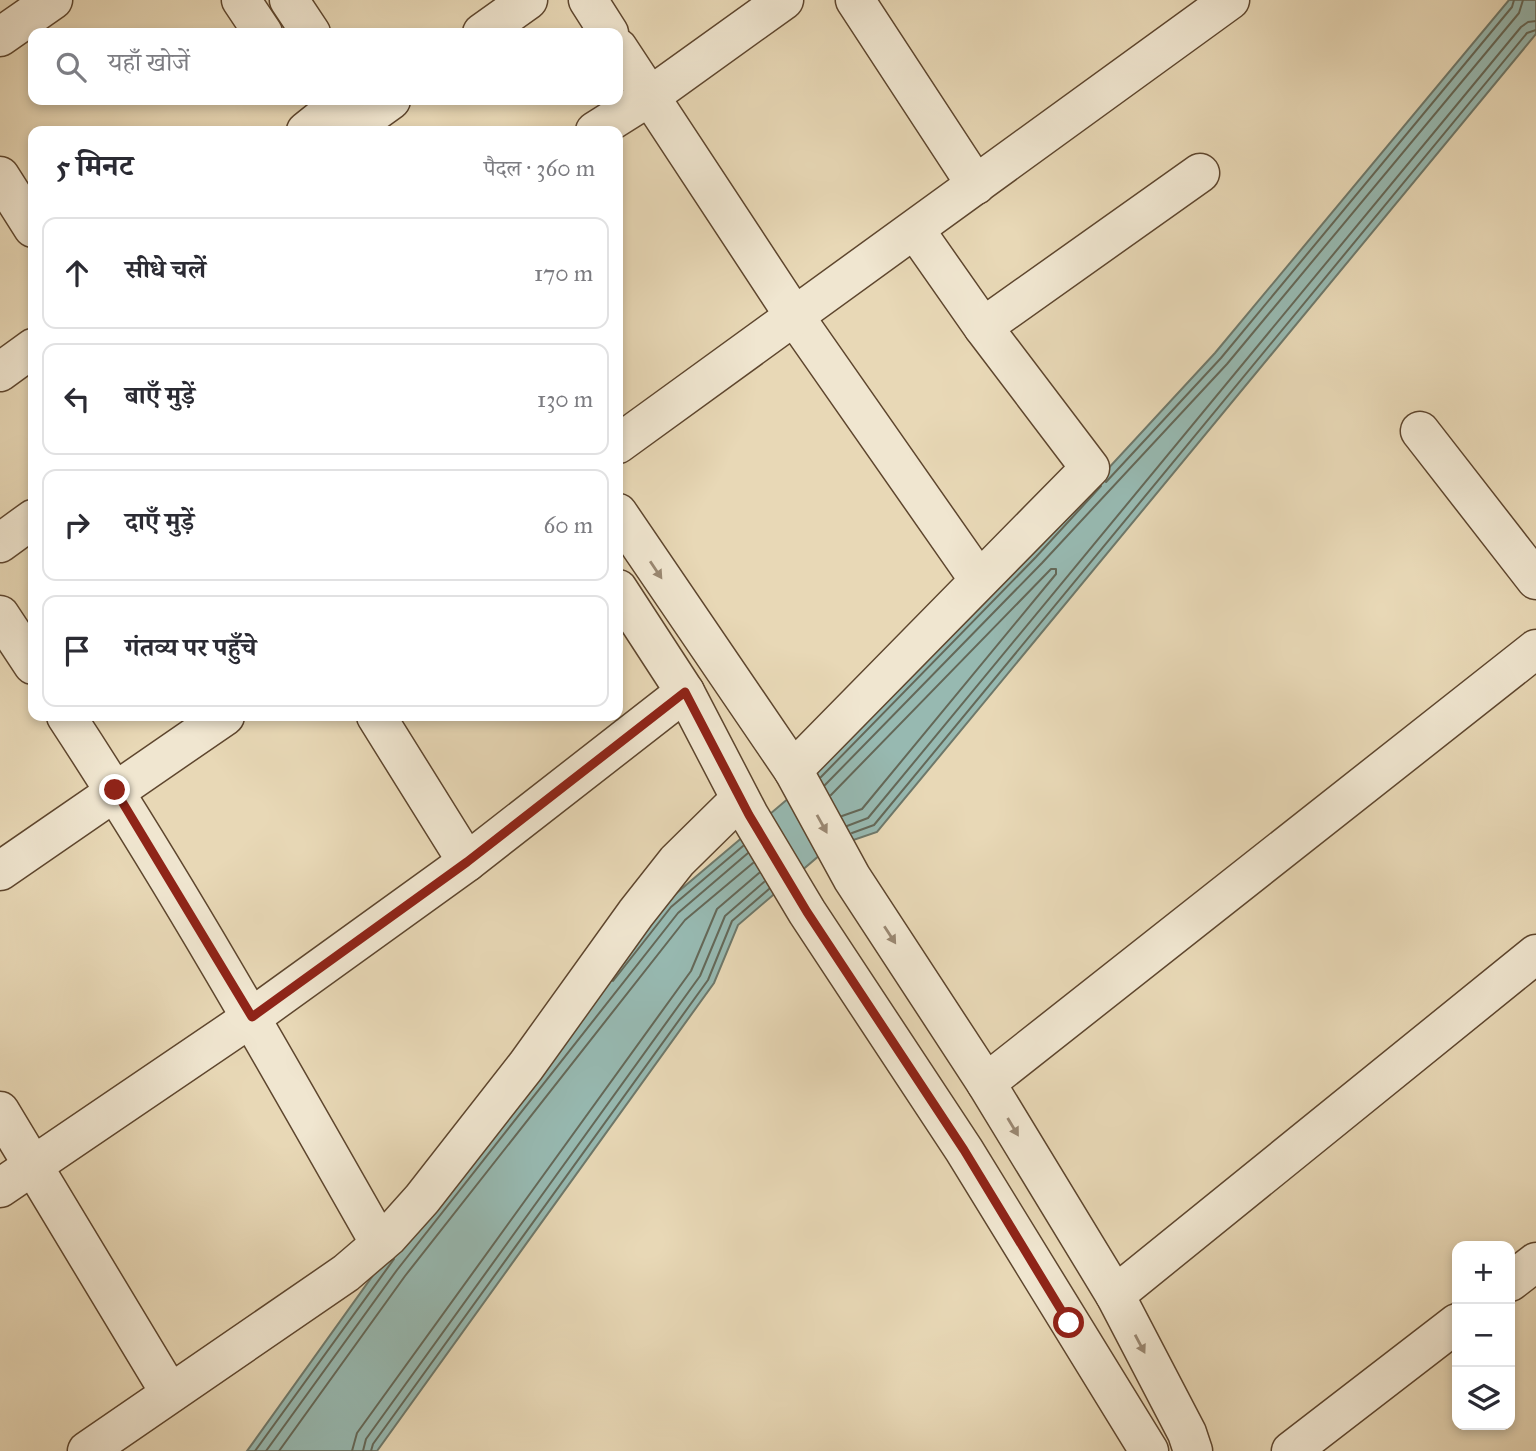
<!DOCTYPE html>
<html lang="hi">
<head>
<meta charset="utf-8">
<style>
  :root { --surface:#fff; --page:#f7f7f7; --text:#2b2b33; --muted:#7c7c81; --line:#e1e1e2 }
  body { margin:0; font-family:"IM FELL Great Primer","Noto Serif Devanagari",serif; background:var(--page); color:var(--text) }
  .controls { position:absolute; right:21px; bottom:21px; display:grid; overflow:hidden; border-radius:14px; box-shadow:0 4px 10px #0003 }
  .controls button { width:63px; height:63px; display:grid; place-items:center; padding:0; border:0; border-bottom:2px solid var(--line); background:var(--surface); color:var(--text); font:35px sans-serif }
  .stop { position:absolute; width:21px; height:21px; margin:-16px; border:5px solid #8f2418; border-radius:50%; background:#fff }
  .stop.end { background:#8f2418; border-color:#fff; box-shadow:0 2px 7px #0008 }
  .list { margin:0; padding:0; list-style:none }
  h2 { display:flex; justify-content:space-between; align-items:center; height:91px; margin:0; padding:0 28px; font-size:30px }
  h2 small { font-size:23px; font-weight:400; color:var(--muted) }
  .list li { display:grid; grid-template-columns:46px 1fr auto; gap:21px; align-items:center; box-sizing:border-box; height:112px; margin:0 14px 14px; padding:0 14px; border:2px solid var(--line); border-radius:14px }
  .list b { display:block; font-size:26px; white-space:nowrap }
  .list em { font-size:23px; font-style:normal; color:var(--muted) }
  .icon { flex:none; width:38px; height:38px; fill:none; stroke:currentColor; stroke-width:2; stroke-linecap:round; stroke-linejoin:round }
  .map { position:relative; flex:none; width:1536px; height:1451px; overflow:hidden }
  .search { position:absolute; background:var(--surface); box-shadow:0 4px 10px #0003; left:28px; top:28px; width:595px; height:77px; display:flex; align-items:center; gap:18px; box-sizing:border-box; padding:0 24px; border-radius:14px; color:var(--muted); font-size:26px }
  .panel { position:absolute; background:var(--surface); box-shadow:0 4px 10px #0003; left:28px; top:126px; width:595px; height:595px; border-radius:14px }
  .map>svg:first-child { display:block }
  .water { fill:#97b9b1; stroke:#6e786a; stroke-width:2 }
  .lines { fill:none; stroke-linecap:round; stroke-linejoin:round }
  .shore { stroke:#646858; stroke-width:2 }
  .minor-casing { stroke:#5e462e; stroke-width:41 }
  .minor { stroke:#f0e6d0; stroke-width:38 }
  .oneway { fill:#9a8872 }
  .route { stroke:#8f2418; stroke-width:9 }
</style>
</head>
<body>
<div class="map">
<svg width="1536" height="1451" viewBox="0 0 1536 1451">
  <rect width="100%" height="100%" fill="#e8d8b6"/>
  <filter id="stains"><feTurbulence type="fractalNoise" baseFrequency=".00286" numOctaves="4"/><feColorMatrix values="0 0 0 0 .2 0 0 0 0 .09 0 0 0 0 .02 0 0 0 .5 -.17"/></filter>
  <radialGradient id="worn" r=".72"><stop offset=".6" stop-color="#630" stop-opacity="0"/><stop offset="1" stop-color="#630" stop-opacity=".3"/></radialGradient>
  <!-- water -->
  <path class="water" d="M1509,0H1536V34L877,832L827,849L738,925L714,983L377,1451H247L384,1260L666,902L803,786L1031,552L1215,353Z"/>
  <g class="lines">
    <!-- shore -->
    <g class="shore">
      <path d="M1106,482L1221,358L1512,7L1514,0"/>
      <path d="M821,777L1036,557L1101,486"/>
      <path d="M825,785L1042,563L1227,364L1519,13L1523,0"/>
      <path d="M831,795L1051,569H1056V574L862,809L842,816"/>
      <path d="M847,826L868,818L1521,27L1528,22L1536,21"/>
      <path d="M852,833L874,825L1527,33L1536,30"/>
      <path d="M613,981L671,907L743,846"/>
      <path d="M255,1451L394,1259"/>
      <path d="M266,1451L397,1270L678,913L748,853"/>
      <path d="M279,1451L405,1276L685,920L753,863"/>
      <path d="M352,1451L357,1433L691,971L717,909L759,873"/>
      <path d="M363,1451L366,1439L700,976L725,916L764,882"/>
      <path d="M371,1451L373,1444L708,980L732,921L769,889"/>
    </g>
    <!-- minor casing -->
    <g class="minor-casing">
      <g id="minor">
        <path d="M241,0L263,33"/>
        <path d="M289,0L311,33"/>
        <path d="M588,0L609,33"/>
        <path d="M855,0L976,185"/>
        <path d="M482,33L528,0"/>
        <path d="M0,37L53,0"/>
        <path d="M618,48L795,317L979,580"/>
        <path d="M306,131L321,119L366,118L391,100"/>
        <path d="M595,131L649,97L784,0"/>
        <path d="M0,176L33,228"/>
        <path d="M983,327L1200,173"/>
        <path d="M0,372L33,348"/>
        <path d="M1420,431L1536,580"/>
        <path d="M618,444L1230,0"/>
        <path d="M618,513L793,770L852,878L986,1083L1115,1295L1187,1433L1193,1451"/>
        <path d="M0,543L33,519"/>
        <path d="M618,589L685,692L749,815L807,912L964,1150L1149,1451"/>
        <path d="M0,615L33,665"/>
        <path d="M66,716C178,887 279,1066 380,1244"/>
        <path d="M376,716L467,862"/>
        <path d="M793,770L1090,468L983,327L915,230"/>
        <path d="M0,871L225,716"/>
        <path d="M986,1083L1536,649"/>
        <path d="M0,1111L170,1393"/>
        <path d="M0,1188L252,1017L467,862L685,692"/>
        <path d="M1510,1282L1536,1262"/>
        <path d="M1115,1295L1536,954"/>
        <path d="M87,1451L346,1273L388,1237L422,1199L526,1066L636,913L677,861L740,799"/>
        <path d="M1291,1451L1457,1323"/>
      </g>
    </g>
    <!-- minor -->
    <use href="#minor" class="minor"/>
  </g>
  <!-- one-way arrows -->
  <defs><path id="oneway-solid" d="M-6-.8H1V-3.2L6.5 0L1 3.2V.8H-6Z" transform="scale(1.75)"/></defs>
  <g class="oneway">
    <use href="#oneway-solid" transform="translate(656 570) rotate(56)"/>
    <use href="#oneway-solid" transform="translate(822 824) rotate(61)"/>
    <use href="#oneway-solid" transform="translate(890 935) rotate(57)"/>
    <use href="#oneway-solid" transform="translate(1013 1127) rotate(59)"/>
    <use href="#oneway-solid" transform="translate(1140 1344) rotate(62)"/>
  </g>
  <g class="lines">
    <!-- route -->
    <path class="route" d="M115,790L252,1017L467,862L685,692L749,815L807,912L964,1150L1069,1323"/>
  </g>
  <rect width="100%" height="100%" filter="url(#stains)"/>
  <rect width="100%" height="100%" fill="url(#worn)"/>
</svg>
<div class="controls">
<button>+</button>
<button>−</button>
<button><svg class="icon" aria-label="layers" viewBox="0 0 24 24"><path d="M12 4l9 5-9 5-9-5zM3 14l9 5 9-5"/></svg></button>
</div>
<div class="stop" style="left:1069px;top:1323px"></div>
<div class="stop end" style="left:115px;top:790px"></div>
<div class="search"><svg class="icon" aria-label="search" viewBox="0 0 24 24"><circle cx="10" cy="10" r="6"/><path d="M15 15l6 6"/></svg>यहाँ खोजें</div>
<section class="panel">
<h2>5 मिनट<small>पैदल · 360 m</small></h2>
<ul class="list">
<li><svg class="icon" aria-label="ahead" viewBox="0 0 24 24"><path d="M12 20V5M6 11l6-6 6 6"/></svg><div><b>सीधे चलें</b></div><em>170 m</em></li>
<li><svg class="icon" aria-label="left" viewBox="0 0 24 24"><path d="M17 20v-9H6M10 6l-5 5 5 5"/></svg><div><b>बाएँ मुड़ें</b></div><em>130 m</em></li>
<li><svg class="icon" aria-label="right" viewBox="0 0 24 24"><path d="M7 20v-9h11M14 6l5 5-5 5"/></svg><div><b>दाएँ मुड़ें</b></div><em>60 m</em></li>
<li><svg class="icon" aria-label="arrive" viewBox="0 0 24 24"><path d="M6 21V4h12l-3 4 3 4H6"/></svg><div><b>गंतव्य पर पहुँचे</b></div></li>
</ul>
</section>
</div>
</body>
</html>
